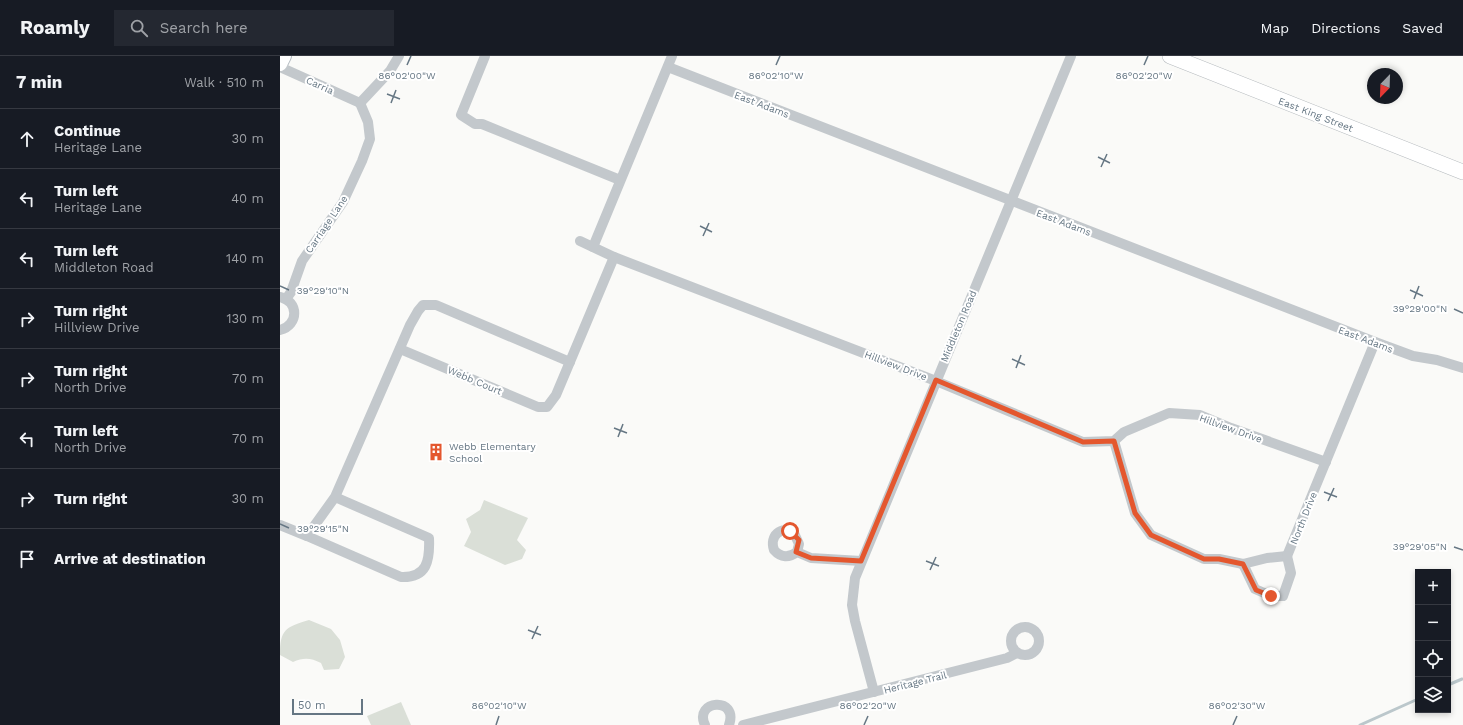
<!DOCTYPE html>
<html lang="en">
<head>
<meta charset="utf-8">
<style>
  :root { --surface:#171b24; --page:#242831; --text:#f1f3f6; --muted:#9ea1a6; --line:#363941 }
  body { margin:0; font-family:"Work Sans",sans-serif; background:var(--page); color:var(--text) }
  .controls { position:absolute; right:12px; bottom:12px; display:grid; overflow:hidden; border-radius:0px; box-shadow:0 2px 6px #0003 }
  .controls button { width:36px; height:36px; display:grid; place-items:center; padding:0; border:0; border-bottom:1px solid var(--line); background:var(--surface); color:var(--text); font:20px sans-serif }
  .compass { position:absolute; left:1087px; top:12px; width:36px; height:36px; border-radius:50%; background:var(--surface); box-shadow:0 2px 6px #0003; rotate:203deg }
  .scale { position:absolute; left:12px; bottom:10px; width:71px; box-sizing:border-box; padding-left:4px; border:2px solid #657683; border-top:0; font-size:11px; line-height:14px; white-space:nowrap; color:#657683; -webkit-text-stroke:3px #fff; paint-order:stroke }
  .stop { position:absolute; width:12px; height:12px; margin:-9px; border:3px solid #e4572e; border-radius:50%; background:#fff }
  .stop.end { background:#e4572e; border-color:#fff; box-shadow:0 1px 4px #0008 }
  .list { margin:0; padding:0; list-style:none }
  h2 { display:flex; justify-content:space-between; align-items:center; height:52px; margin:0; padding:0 16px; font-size:17px }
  h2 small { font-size:13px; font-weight:400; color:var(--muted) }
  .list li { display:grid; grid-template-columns:26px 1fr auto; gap:12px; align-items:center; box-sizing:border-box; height:60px; padding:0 16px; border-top:1px solid var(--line) }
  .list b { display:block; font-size:15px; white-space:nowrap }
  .list p { margin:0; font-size:13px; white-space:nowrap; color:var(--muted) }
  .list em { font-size:13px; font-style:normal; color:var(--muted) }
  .icon { flex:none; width:22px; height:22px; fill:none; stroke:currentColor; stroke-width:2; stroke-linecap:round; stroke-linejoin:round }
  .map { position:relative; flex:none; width:1183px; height:669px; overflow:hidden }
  header { display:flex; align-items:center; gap:24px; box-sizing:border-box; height:56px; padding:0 20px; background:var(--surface); border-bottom:1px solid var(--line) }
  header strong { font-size:19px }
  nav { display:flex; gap:22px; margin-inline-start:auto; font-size:14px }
  .search { width:280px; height:36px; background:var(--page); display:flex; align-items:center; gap:10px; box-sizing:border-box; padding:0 14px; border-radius:0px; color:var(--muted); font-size:15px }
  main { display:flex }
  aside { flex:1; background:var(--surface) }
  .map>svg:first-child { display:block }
  .green { fill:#dadfd7 }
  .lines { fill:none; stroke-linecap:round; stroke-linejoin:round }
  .stream { stroke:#bbc7cb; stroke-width:3 }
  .secondary-casing { stroke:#b3babf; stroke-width:16 }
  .primary-casing { stroke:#b5babe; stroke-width:16 }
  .street { stroke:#c3c8cc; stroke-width:10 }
  .secondary { stroke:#fff; stroke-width:14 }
  .primary { stroke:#fff; stroke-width:15 }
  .route { stroke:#e4572e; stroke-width:5 }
  .ticks { fill:none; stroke:#657683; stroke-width:1.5 }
  .labels { text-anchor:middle; stroke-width:4; stroke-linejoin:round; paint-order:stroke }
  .street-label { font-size:10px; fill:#657683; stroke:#fff }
  .poi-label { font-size:10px; fill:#657683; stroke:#fff; text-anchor:start }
  .ticks-label { font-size:10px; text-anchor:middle; fill:#657683; stroke:#fff; stroke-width:4; stroke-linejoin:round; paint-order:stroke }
</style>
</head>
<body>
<header>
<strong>Roamly</strong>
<div class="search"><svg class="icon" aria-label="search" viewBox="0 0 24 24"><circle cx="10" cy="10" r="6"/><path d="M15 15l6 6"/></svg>Search here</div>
<nav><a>Map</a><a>Directions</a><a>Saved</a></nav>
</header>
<main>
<aside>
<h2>7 min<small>Walk · 510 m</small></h2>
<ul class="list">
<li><svg class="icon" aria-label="ahead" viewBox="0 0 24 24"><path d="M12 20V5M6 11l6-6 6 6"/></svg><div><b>Continue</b><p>Heritage Lane</p></div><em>30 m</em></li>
<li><svg class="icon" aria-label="left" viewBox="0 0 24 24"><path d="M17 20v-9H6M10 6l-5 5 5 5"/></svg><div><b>Turn left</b><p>Heritage Lane</p></div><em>40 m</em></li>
<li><svg class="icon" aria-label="left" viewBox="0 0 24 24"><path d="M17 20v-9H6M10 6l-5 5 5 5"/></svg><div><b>Turn left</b><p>Middleton Road</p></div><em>140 m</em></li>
<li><svg class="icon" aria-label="right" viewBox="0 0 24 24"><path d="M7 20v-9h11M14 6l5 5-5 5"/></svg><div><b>Turn right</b><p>Hillview Drive</p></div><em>130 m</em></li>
<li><svg class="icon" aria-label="right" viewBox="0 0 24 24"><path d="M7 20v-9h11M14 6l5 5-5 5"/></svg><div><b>Turn right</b><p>North Drive</p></div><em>70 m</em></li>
<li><svg class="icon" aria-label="left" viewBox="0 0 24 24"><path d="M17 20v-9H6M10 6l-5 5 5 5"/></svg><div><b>Turn left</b><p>North Drive</p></div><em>70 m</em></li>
<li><svg class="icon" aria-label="right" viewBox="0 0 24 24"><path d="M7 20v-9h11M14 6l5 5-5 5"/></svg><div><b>Turn right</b></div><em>30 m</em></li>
<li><svg class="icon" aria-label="arrive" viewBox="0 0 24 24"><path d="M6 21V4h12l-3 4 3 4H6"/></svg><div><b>Arrive at destination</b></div></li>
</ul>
</aside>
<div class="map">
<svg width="1183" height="669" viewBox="0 0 1183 669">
  <rect width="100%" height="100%" fill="#fafaf8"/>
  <!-- green -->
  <g class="green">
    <path d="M204,444L248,462L237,484L246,494L242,503L225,509L184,490L191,476L186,463L200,454Z"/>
    <path d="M29,564L51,573L60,584L65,601L59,613L44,614L41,607C31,602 24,601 13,606L0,599C0,574 5,571 29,564Z"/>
    <path d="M121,646L131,669H91L87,660Z"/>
  </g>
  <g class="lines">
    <!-- stream -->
    <g class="stream">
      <path d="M1168,629L1182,623"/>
      <path d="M1080,669L1138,643"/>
    </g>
    <!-- secondary casing -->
    <g class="secondary-casing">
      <path id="secondary" d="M0,8L4,0"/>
    </g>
    <!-- primary casing -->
    <g class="primary-casing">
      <path id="primary" d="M890,0L1183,116"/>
    </g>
    <!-- street -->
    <g class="street">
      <path d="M205,0L181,59L195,68H202L340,124"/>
      <path d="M0,11L80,47"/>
      <path d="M388,11L1095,286L1133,300L1157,304L1183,312"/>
      <path d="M80,47L110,15L119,0"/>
      <path d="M300,185L334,201L656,325L803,386L834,385L844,376L889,357L920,359L951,372L1046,406"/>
      <path d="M313,191L392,0"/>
      <path d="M0,241C19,245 19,269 0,274"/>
      <path d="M6,243L11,236L22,205L63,146L82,105L90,83L88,66L80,47"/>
      <path d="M120,293L258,351H267L276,339L334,201"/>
      <path d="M834,385L855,457L871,479L924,503H939L963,508L987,502L1007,500"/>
      <path d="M55,441L149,482C150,505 147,522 121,521L27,480L55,441L130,269L138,255L143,249H156L290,306"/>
      <path d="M0,469L27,480"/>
      <path d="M517,496L519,488L514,477C501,469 489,480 494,494C501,502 509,502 517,496L531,502L581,505"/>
      <path d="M1007,500L1095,286"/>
      <path d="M963,508L975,533L991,540H1003L1011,517L1007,500"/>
      <circle cx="745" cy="585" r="14"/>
      <path d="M594,636L575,565L572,549L575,522L791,0"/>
      <path d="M425,669C413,644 459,640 449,669"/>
      <path d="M463,669L727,602L737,597"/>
    </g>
    <!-- secondary -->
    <use href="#secondary" class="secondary"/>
    <!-- primary -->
    <use href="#primary" class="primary"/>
  </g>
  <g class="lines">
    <!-- route -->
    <path class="route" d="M510,475L519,484L516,496L531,502L581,505L656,324L803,386L834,385L855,457L871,479L924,503H939L963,508L976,534L991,540"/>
  </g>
  <!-- ticks -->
  <path class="ticks" d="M127,9L131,0M496,9L500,0M864,9L868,0M107,38L120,43M111,47L116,34M818,101L830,107M821,111L827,98M420,170L432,176M423,180L429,167M0,230L9,234M1130,234L1143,240M1134,243L1139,230M1174,253L1183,257M732,303L745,309M736,312L741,299M334,372L347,377M338,381L343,368M1044,436L1057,441M1048,445L1054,432M0,468L9,472M1174,491L1183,494M646,505L659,510M650,514L656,501M248,574L261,579M252,583L258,570M216,669L219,660M584,669L588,660M953,669L957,660"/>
  <!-- icons -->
  <defs>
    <g id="building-bare" transform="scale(1.38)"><path d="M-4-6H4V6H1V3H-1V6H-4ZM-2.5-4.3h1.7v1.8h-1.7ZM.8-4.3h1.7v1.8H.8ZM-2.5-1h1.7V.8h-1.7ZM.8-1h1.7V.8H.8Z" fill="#e4572e" stroke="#fff" stroke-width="2.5" paint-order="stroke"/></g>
  </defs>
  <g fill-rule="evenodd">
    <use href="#building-bare" x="156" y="396"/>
  </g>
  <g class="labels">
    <!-- street labels -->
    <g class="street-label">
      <text transform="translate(40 29) rotate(24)" y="4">Carria</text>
      <text transform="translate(482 48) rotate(21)" y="4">East Adams</text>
      <text transform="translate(1036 58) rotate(21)" y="4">East King Street</text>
      <text transform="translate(784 166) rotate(21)" y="4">East Adams</text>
      <text transform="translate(46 168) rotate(-56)" y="4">Carriage Lane</text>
      <text transform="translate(678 270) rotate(-67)" y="4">Middleton Road</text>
      <text transform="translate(1086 283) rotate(21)" y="4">East Adams</text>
      <text transform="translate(616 309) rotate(21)" y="4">Hillview Drive</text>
      <text transform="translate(195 324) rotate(23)" y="4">Webb Court</text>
      <text transform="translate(951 372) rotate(20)" y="4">Hillview Drive</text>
      <text transform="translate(1023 462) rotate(-68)" y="4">North Drive</text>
      <text transform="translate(635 626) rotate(-14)" y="4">Heritage Trail</text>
    </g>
    <!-- poi labels -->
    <g class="poi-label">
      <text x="169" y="394">Webb Elementary<tspan x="169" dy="12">School</tspan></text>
    </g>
  </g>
  <g class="ticks-label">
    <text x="127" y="23">86°02'00"W</text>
    <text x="496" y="23">86°02'10"W</text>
    <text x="864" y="23">86°02'20"W</text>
    <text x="43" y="238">39°29'10"N</text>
    <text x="1140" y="256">39°29'00"N</text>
    <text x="43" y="476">39°29'15"N</text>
    <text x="1140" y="494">39°29'05"N</text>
    <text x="219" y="653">86°02'10"W</text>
    <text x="588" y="653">86°02'20"W</text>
    <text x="957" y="653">86°02'30"W</text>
  </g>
</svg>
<div class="controls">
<button>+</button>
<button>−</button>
<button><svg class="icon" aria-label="locate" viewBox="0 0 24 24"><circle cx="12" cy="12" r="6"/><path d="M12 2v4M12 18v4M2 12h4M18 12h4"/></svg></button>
<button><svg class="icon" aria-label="layers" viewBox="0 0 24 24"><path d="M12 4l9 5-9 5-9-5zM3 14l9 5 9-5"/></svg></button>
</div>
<svg class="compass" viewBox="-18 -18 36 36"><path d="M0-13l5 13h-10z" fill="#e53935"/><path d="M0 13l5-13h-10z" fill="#9ea1a6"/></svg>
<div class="scale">50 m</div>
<div class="stop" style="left:510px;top:475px"></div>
<div class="stop end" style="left:991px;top:540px"></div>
</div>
</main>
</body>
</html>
